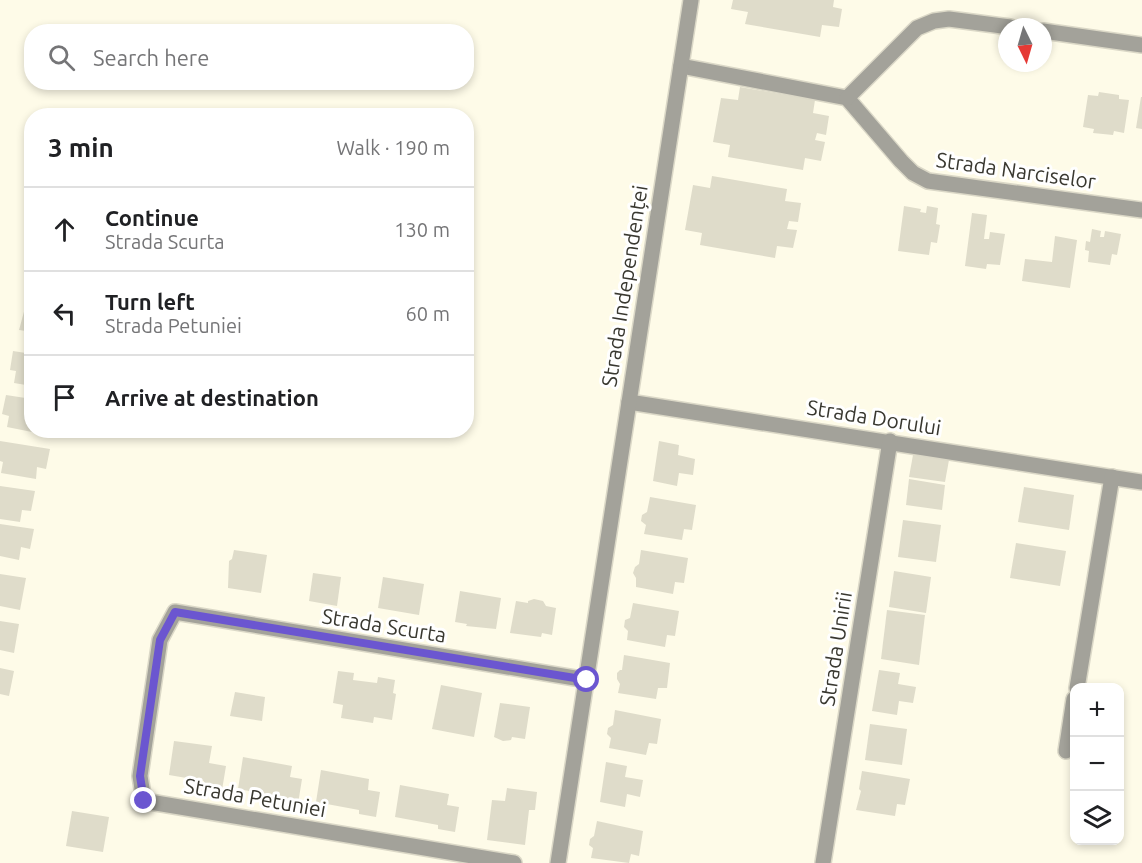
<!DOCTYPE html>
<html lang="en">
<head>
<meta charset="utf-8">
<style>
  :root { --surface:#fff; --page:#f6f6f6; --text:#202124; --muted:#757577; --line:#e0e0e0 }
  body { margin:0; font-family:Ubuntu,sans-serif; background:var(--page); color:var(--text) }
  .controls { position:absolute; right:18px; bottom:18px; display:grid; overflow:hidden; border-radius:12px; box-shadow:0 3px 9px #0003 }
  .controls button { width:54px; height:54px; display:grid; place-items:center; padding:0; border:0; border-bottom:2px solid var(--line); background:var(--surface); color:var(--text); font:30px sans-serif }
  .compass { position:absolute; left:998px; top:18px; width:54px; height:54px; border-radius:50%; background:var(--surface); box-shadow:0 3px 9px #0003; rotate:175deg }
  .stop { position:absolute; width:18px; height:18px; margin:-14px; border:4px solid #6b56d0; border-radius:50%; background:#fff }
  .stop.end { background:#6b56d0; border-color:#fff; box-shadow:0 2px 6px #0008 }
  .list { margin:0; padding:0; list-style:none }
  h2 { display:flex; justify-content:space-between; align-items:center; height:78px; margin:0; padding:0 24px; font-size:26px }
  h2 small { font-size:20px; font-weight:400; color:var(--muted) }
  .list li { display:grid; grid-template-columns:39px 1fr auto; gap:18px; align-items:center; box-sizing:border-box; height:84px; padding:0 24px; border-top:2px solid var(--line) }
  .list b { display:block; font-size:22px; white-space:nowrap }
  .list p { margin:0; font-size:20px; white-space:nowrap; color:var(--muted) }
  .list em { font-size:20px; font-style:normal; color:var(--muted) }
  .icon { flex:none; width:33px; height:33px; fill:none; stroke:currentColor; stroke-width:2; stroke-linecap:round; stroke-linejoin:round }
  .map { position:relative; flex:none; width:1142px; height:863px; overflow:hidden }
  .search { position:absolute; background:var(--surface); box-shadow:0 3px 9px #0003; left:24px; top:24px; width:450px; height:66px; display:flex; align-items:center; gap:15px; box-sizing:border-box; padding:0 21px; border-radius:24px; color:var(--muted); font-size:22px }
  .panel { position:absolute; background:var(--surface); box-shadow:0 3px 9px #0003; left:24px; top:108px; width:450px; height:330px; border-radius:24px }
  .map>svg:first-child { display:block }
  .building { fill:#dfdcca }
  .lines { fill:none; stroke-linecap:round; stroke-linejoin:round }
  .street-casing { stroke:#dbd8c7; stroke-width:18 }
  .street { stroke:#a3a29a; stroke-width:15 }
  .route { stroke:#6b56d0; stroke-width:8 }
  .labels { text-anchor:middle; stroke-width:6; stroke-linejoin:round; paint-order:stroke }
  .street-label { font-size:21px; fill:#393830; stroke:#fff }
</style>
</head>
<body>
<div class="map">
<svg width="1142" height="863" viewBox="0 0 1142 863">
  <rect width="100%" height="100%" fill="#fefbe8"/>
  <!-- building -->
  <g class="building">
    <path d="M733,0H834L833,7L842,9L839,27L822,25L820,37L745,24L748,12L731,9Z"/>
    <path d="M740,87L815,100L813,113L829,116L826,135L817,133L815,140L825,142L821,161L805,158L803,170L728,157L730,145L713,142L721,98L738,100Z"/>
    <path d="M1099,92L1119,95V99L1129,100L1124,133L1114,131L1113,135L1093,133L1094,129L1083,127L1088,95L1098,96Z"/>
    <path d="M1141,97H1142V129L1136,128Z"/>
    <path d="M712,176L787,189L785,201L801,203L798,222L789,221L787,229L797,230L793,248L777,246L775,258L700,245L702,233L685,230L693,185L710,188Z"/>
    <path d="M904,206L921,209L920,212L926,213L927,206L938,208L936,224L940,225L937,243L931,242L929,255L898,251Z"/>
    <path d="M972,213L987,215L984,239H989L990,232L1005,234L1000,265L987,264L986,269L965,266Z"/>
    <path d="M1092,229L1101,231L1100,237H1104L1105,231L1121,234L1117,255L1112,254L1110,265L1088,262L1089,251L1085,250L1086,241L1090,242Z"/>
    <path d="M1055,236L1077,240L1070,288L1022,281L1025,259L1052,262Z"/>
    <path d="M25,308L32,309V341L25,340L26,331L19,330Z"/>
    <path d="M13,351L32,354V386L14,383L16,371L10,370Z"/>
    <path d="M6,395L32,399V432L7,427L9,416L2,414Z"/>
    <path d="M0,441L50,449L46,469L37,467L36,479L1,473L3,462L0,461Z"/>
    <path d="M659,441L679,445L678,455L695,459L693,475L679,473L677,486L653,481Z"/>
    <path d="M913,455L949,460L945,482L909,477Z"/>
    <path d="M909,479L945,485L942,510L906,505Z"/>
    <path d="M0,486L35,491L31,511L22,510L20,522L0,519Z"/>
    <path d="M1024,487L1074,495L1069,530L1018,522Z"/>
    <path d="M650,497L696,505L692,530L684,529L682,540L644,534L646,525L641,521L642,515L647,512Z"/>
    <path d="M903,520L941,525L936,562L898,557Z"/>
    <path d="M0,524L34,529L30,549L21,547L19,560L0,556Z"/>
    <path d="M1016,543L1066,551L1060,586L1010,578Z"/>
    <path d="M234,550L267,555L261,593L228,588L229,561L232,559Z"/>
    <path d="M641,550L688,558L684,583L675,582L673,594L636,587V578L633,573L635,567L639,564Z"/>
    <path d="M894,571L931,577L926,613L889,607Z"/>
    <path d="M313,573L341,577L337,606L309,601Z"/>
    <path d="M0,574L26,578L20,610L0,606Z"/>
    <path d="M383,577L424,584L419,615L378,608Z"/>
    <path d="M460,591L501,598L496,629L466,626L467,624L455,622Z"/>
    <path d="M534,599L543,601L546,606L556,608L552,635L542,633L541,637L510,633L516,601L528,603V601Z"/>
    <path d="M633,603L679,611L675,636L667,635L665,647L627,640L628,631L624,627L625,620L630,618Z"/>
    <path d="M887,610L925,615L919,665L881,659Z"/>
    <path d="M0,621L19,624L14,653L0,650Z"/>
    <path d="M624,655L670,663L667,688H658L656,699L618,693L620,684L617,679V673L620,670H622Z"/>
    <path d="M0,668L14,671L9,696L0,694Z"/>
    <path d="M879,670L900,673L898,684L916,687L913,703L899,701L897,715L872,711Z"/>
    <path d="M338,671L354,673L353,680L377,683L378,677L395,680L393,693L396,694L392,720L374,717L373,723L341,718L343,705L333,703Z"/>
    <path d="M441,685L482,693L474,737L432,729Z"/>
    <path d="M235,692L265,697L262,721L230,716Z"/>
    <path d="M500,703L530,707L525,739L512,737L511,740L503,741L494,737Z"/>
    <path d="M615,710L661,719L657,744L649,743L646,755L609,748L611,738L607,734L608,728L613,725Z"/>
    <path d="M870,724L907,729L902,765L865,760Z"/>
    <path d="M174,741L212,746L209,763L226,766L222,790L203,787L204,781L169,775Z"/>
    <path d="M243,757L292,766L290,777L302,779L298,804L281,801L282,797L238,789Z"/>
    <path d="M606,762L627,766L625,777L643,780L640,797L627,794L625,807L600,802Z"/>
    <path d="M321,770L369,779L368,790L380,792L376,817L359,814V810L316,802Z"/>
    <path d="M862,771L910,779L905,805L897,804L895,816L856,810L861,791L859,789Z"/>
    <path d="M400,785L449,794L447,805L459,807L455,832L438,829V825L395,817Z"/>
    <path d="M507,788L537,792L535,810H529L525,845L487,840L492,800L505,801Z"/>
    <path d="M72,811L109,817L103,852L66,846Z"/>
    <path d="M597,821L643,831L639,856L631,854L629,863L591,858L593,848L589,845L590,839L594,836Z"/>
  </g>
  <g class="lines">
    <!-- street casing -->
    <g class="street-casing">
      <g id="street">
        <path d="M1043,31L1142,45"/>
        <path d="M681,66L847,98L901,161L913,173L928,181L1142,210"/>
        <path d="M847,98L917,28L934,21L949,19L1010,27"/>
        <path d="M629,402L1142,482"/>
        <path d="M1077,688L1112,477"/>
        <path d="M1066,751L1074,699"/>
        <path d="M514,863L144,801L140,776L160,640L175,612L587,680"/>
        <path d="M558,863L691,0"/>
        <path d="M823,863L890,441"/>
      </g>
    </g>
    <!-- street -->
    <use href="#street" class="street"/>
  </g>
  <g class="lines">
    <!-- route -->
    <path class="route" d="M144,801L140,776L160,640L175,612L587,680"/>
  </g>
  <g class="labels">
    <!-- street labels -->
    <g class="street-label">
      <text transform="translate(1016 171) rotate(8)" y="7">Strada Narciselor</text>
      <text transform="translate(625 286) rotate(-81)" y="7">Strada Independenței</text>
      <text transform="translate(874 418) rotate(9)" y="7">Strada Dorului</text>
      <text transform="translate(384 626) rotate(9)" y="7">Strada Scurta</text>
      <text transform="translate(836 649) rotate(-81)" y="7">Strada Unirii</text>
      <text transform="translate(255 798) rotate(10)" y="7">Strada Petuniei</text>
    </g>
  </g>
</svg>
<div class="controls">
<button>+</button>
<button>−</button>
<button><svg class="icon" aria-label="layers" viewBox="0 0 24 24"><path d="M12 4l9 5-9 5-9-5zM3 14l9 5 9-5"/></svg></button>
</div>
<svg class="compass" viewBox="-18 -18 36 36"><path d="M0-13l5 13h-10z" fill="#e53935"/><path d="M0 13l5-13h-10z" fill="#757577"/></svg>
<div class="stop" style="left:587px;top:680px"></div>
<div class="stop end" style="left:144px;top:801px"></div>
<div class="search"><svg class="icon" aria-label="search" viewBox="0 0 24 24"><circle cx="10" cy="10" r="6"/><path d="M15 15l6 6"/></svg>Search here</div>
<section class="panel">
<h2>3 min<small>Walk · 190 m</small></h2>
<ul class="list">
<li><svg class="icon" aria-label="ahead" viewBox="0 0 24 24"><path d="M12 20V5M6 11l6-6 6 6"/></svg><div><b>Continue</b><p>Strada Scurta</p></div><em>130 m</em></li>
<li><svg class="icon" aria-label="left" viewBox="0 0 24 24"><path d="M17 20v-9H6M10 6l-5 5 5 5"/></svg><div><b>Turn left</b><p>Strada Petuniei</p></div><em>60 m</em></li>
<li><svg class="icon" aria-label="arrive" viewBox="0 0 24 24"><path d="M6 21V4h12l-3 4 3 4H6"/></svg><div><b>Arrive at destination</b></div></li>
</ul>
</section>
</div>
</body>
</html>
